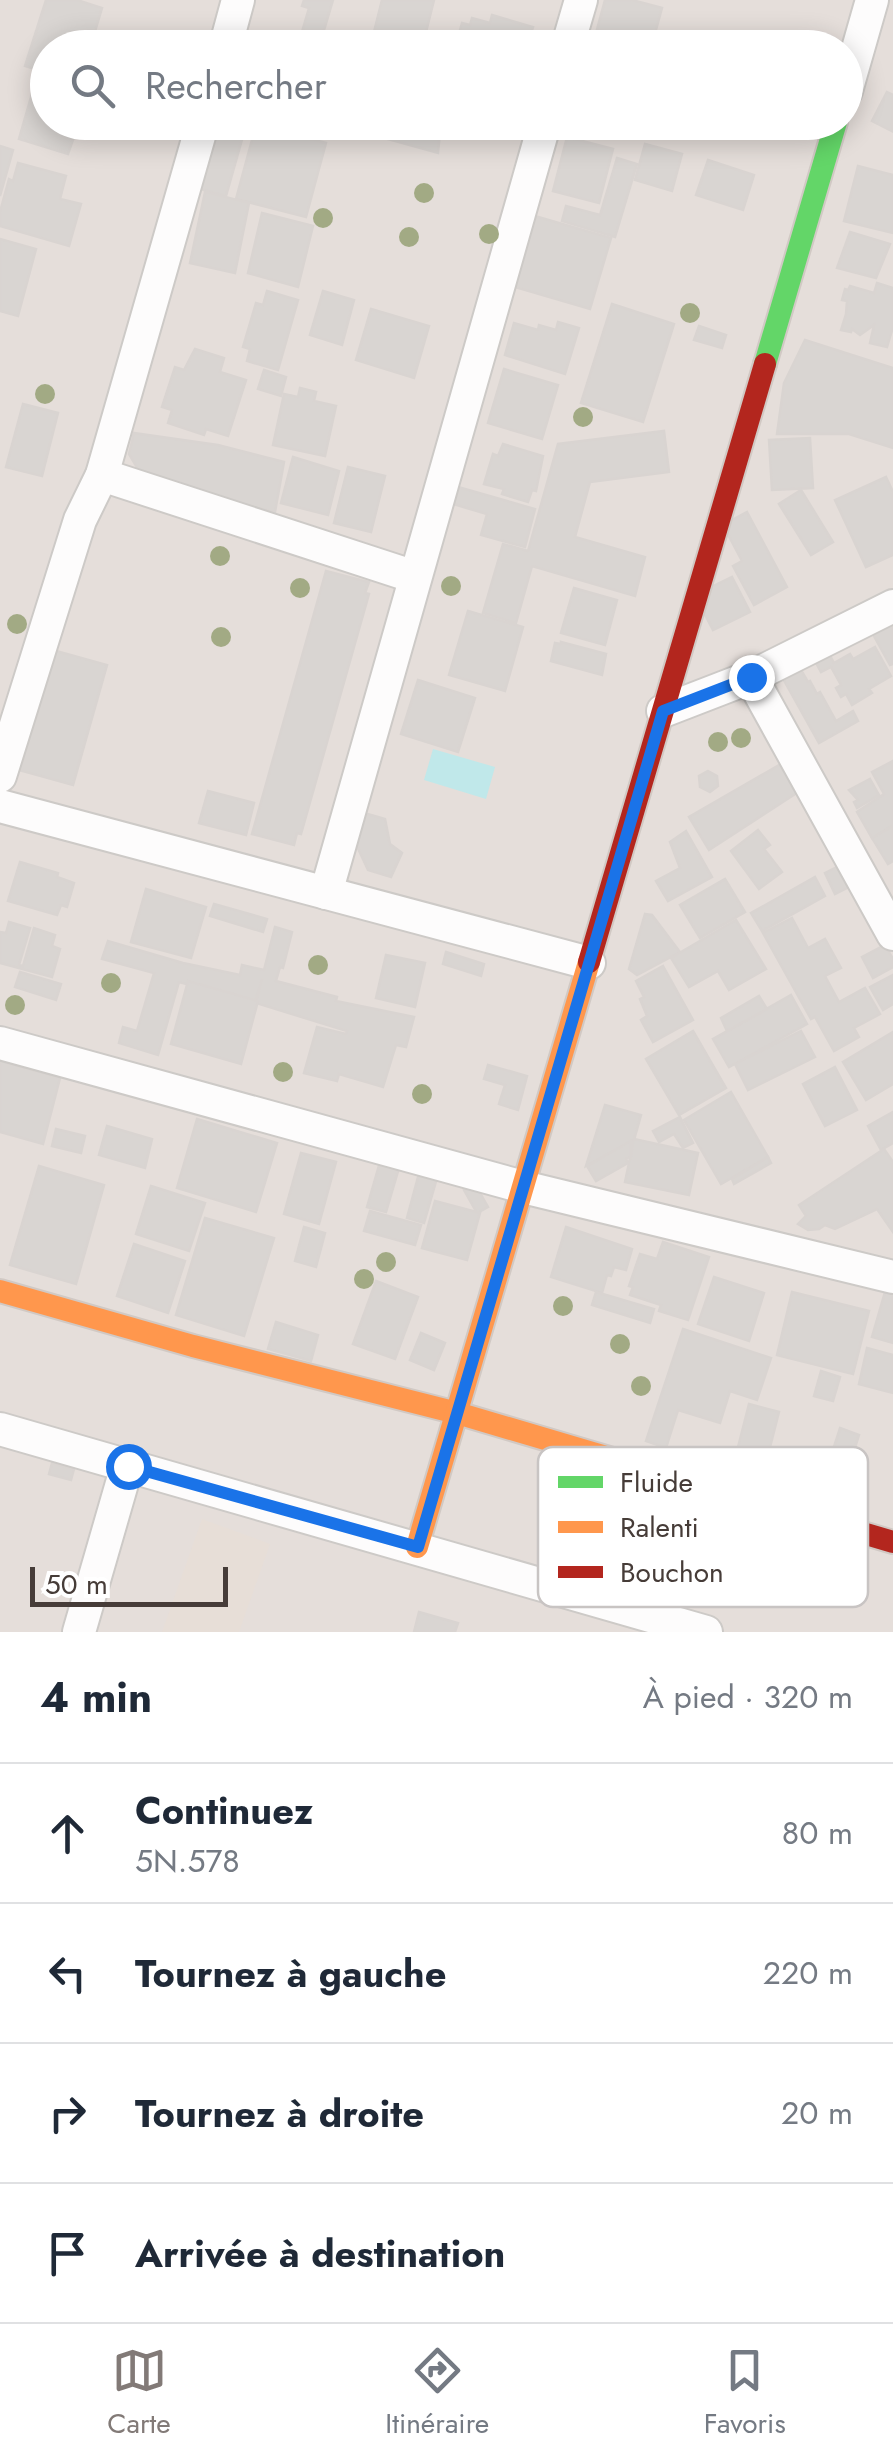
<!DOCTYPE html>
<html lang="fr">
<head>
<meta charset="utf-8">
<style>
  :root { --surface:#fff; --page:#f2f2f3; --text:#1f2937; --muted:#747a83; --line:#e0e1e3; --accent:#827a77 }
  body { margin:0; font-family:Jost,sans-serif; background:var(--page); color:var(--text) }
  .scale { position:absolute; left:30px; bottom:25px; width:198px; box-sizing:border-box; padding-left:10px; border:5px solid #463c38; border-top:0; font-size:28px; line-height:35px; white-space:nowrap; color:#463c38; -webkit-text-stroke:8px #fff; paint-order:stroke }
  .stop { position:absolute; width:30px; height:30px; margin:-22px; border:8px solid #1a73e8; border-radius:50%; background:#fff }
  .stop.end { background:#1a73e8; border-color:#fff; box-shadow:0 2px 10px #0008 }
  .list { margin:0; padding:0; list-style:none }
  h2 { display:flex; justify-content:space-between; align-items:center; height:130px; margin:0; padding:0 40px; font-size:42px }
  h2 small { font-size:32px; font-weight:400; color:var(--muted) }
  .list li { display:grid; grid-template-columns:65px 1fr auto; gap:30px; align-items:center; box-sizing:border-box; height:140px; padding:0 40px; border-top:2px solid var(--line) }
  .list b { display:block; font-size:38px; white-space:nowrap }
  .list p { margin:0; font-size:32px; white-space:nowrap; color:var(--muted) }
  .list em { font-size:32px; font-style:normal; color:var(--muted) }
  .icon { flex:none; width:55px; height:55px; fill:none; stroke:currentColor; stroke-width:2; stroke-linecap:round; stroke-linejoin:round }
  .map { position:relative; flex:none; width:893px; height:1632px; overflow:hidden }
  .search { position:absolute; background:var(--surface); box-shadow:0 5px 25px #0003; left:30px; right:30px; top:30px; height:110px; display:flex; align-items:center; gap:25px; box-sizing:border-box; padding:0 35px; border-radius:55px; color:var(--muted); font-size:38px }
  .sheet { height:690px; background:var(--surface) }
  nav { display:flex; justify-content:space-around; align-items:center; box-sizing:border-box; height:140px; border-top:2px solid var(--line); background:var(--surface); font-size:28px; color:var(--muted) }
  nav a { display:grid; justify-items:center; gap:5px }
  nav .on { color:var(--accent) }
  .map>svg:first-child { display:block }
  .residential { fill:#e5deda; fill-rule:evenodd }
  .education { fill:#e7ded7 }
  .water { fill:#c0e8ea }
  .building { fill:#d9d5d2; stroke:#d9d4d1; stroke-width:2.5 }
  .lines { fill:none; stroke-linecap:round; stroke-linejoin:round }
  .street-casing { stroke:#cdcac7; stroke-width:36 }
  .fast-casing { stroke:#d1c9c4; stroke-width:26 }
  .slow-casing { stroke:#d1c9c4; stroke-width:26 }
  .jam-casing { stroke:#d1c9c4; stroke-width:26 }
  .street { stroke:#fdfcfc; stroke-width:32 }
  .fast { stroke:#63d668; stroke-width:22 }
  .slow { stroke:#ff974d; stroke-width:22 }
  .jam { stroke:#b3261e; stroke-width:22 }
  .tree { fill:#a2aa84 }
  .route { stroke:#1a73e8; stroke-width:12 }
  .key { fill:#fff; stroke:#c8c4c3; stroke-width:2.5 }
  .key-label { font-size:28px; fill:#463c38 }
</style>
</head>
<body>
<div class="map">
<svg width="893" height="1632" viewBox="0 0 893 1632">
  <rect width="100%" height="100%" fill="#f1eeeb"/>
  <!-- residential -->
  <path class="residential" d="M0,0H893V1632H0ZM48,48H846V122H48Z"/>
  <!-- education -->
  <path class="education" d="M202,1519L270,1544L239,1632H162Z"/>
  <!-- water -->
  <path class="water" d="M433,749L495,767L486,799L424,780Z"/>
  <!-- building -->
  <g class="building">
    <path d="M46,0H77L102,8L90,48H48V73L25,66Z"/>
    <path d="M304,0H333L319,47L299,42L309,8L302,6Z"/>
    <path d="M382,0H434L422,48H370Z"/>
    <path d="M605,0H632L662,8L651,48H592Z"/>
    <path d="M492,15L533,27L527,48H455L462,23L470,25L472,18L490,23Z"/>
    <path d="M37,76L48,79V122H88L84,136L75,134L68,154L19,139Z"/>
    <path d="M887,92L893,95L892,131L872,121Z"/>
    <path d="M211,122H247L226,196L193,187Z"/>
    <path d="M365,122H441L438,153L362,132Z"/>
    <path d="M256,125L326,143L306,217L236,199Z"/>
    <path d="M567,137L613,149L599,203L553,191Z"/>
    <path d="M645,144L682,154L672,191L635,180Z"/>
    <path d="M0,146L13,150L0,196Z"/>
    <path d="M617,158L637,164L615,237L562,221L566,206L600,215Z"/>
    <path d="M708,160L754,175L743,210L696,195Z"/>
    <path d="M18,163L66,176L60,199L81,204L69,246L0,226V212L9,179L13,181Z"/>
    <path d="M858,166L893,175V233L844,221Z"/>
    <path d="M205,192L249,203L235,273L190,263Z"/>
    <path d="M521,212L611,238L590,309L501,283Z"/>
    <path d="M262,213L313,226L298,287L248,273Z"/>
    <path d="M850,232L890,244L876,278L837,268Z"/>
    <path d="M0,239L36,249L18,316L0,311Z"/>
    <path d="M877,283L893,288V327L887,347L870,343L874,325L860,335L852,329L851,332L841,330L846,314L847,301L842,300L845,289L848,290L850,286L874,293Z"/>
    <path d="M267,291L298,300L278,370L247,361L250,349L243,347L256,303L263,305Z"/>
    <path d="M323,291L354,300L342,345L310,335Z"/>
    <path d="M612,304L674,324L643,422L581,403Z"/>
    <path d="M371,309L429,326L414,378L356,360Z"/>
    <path d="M558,322L579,328L565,374L505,355L514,323L538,330L539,325L556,330Z"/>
    <path d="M699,326L726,335L722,348L694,340Z"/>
    <path d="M805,340L893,368V448L849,434H777L784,383Z"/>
    <path d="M195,349L224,358L220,372L246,380L228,436L206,429L204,435L168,423L172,410L162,407L175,367L184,370Z"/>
    <path d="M504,369L558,385L542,439L488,423Z"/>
    <path d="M264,370L286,377L281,396L258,389Z"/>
    <path d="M300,388L316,392L314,401L336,406L325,456L273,445L284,394L298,397Z"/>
    <path d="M23,404L58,413L42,476L6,467Z"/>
    <path d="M664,431L669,472L590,482L575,537L645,557L635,596L532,566L516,623L483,613L503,544L528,551L558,444Z"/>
    <path d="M134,433L218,445L284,462L275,512L145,481L129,454Z"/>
    <path d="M810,438L813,488L772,490L769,440Z"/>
    <path d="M503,444L543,456L536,491L532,490L528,502L502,494L504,489L484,484L493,454L498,456Z"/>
    <path d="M293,457L339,471L328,515L281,503Z"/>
    <path d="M348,467L385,476L371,532L334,523Z"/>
    <path d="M886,477L893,492V555L866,567L835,500Z"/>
    <path d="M458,487L535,509L525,547L481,535L487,514L453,504Z"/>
    <path d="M801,490L833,542L811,555L779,504Z"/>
    <path d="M747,512L787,587L754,605L733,566L742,561L723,525Z"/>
    <path d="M326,571L369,582L365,593L369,594L301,834L297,833L294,845L252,834Z"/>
    <path d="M732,577L750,612L713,630L695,595Z"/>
    <path d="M574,588L617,600L605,645L561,633Z"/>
    <path d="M468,611L523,627L505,691L449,675Z"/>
    <path d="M893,614V664L890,665L869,627Z"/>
    <path d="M561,642L606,654L602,675L551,661L555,643L561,644Z"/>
    <path d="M875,647L891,676L869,689L872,693L852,705L846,694L841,697L836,688L841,685L831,667L821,672L814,659L828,652L834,663L850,654L853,659Z"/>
    <path d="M49,649L107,665L73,785L15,769Z"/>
    <path d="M798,665L808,682L810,681L817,694L820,692L836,721L853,711L858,721L819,743L781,675Z"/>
    <path d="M418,680L475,698L458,752L401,734Z"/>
    <path d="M893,761V825L872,838L857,812L884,794L872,772Z"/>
    <path d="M781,764L798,792L709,850L689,817Z"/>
    <path d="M708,771L717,776L718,786L710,792L700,787L699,776Z"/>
    <path d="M870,779L879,795L857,808L854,802L858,800L849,790Z"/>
    <path d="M208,791L254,803L246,835L199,823Z"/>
    <path d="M364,813L385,819L390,844L402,853L391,877L368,870L355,842Z"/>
    <path d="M893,826V861L888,864L872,838Z"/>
    <path d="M758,830L770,845L764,849L782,872L759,889L731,851Z"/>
    <path d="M686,831L712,877L668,901L656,881L680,868L670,842Z"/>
    <path d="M20,862L58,873L57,877L74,883L67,907L61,905L57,915L8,901Z"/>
    <path d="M841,865L851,886L835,894L825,873Z"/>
    <path d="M815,877L825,896L762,931L751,913Z"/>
    <path d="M725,879L745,912L700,938L680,905Z"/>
    <path d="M146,889L206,907L191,958L131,942Z"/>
    <path d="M214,904L267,919L263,932L210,916Z"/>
    <path d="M645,914L652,915L680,952L637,975L629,969Z"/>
    <path d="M792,918L808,948L825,939L841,968L825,976L839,1002L865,988L880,1014L854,1028L859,1037L834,1051L815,1017L811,1019L763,933Z"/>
    <path d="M736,920L766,969L729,990L718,971L689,987L671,958Z"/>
    <path d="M9,922L30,928L19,965L23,966L34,928L55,935L52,946L60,949L52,977L0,963V932L6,933Z"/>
    <path d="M275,927L292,932L283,968L280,967L276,981L337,997L336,1001L414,1017L406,1047L396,1045L383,1087L339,1074L337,1081L304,1073L317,1027L346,1034L347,1031L256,1003L262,979L255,1002L179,982L158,1055L119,1043L123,1027L137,1031L154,973L102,959L108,941L183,963L240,975L242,965L264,970Z"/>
    <path d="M885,945L893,959V967L873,978L862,957Z"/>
    <path d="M446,952L484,964L481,976L443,964Z"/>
    <path d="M386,955L425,963L415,1007L376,998Z"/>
    <path d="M663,966L693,1020L653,1042L641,1020L647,1016L640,999L644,997L636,981Z"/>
    <path d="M20,972L61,984L56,1000L15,987Z"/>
    <path d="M893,975V1004L883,1010L870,987Z"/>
    <path d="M188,981L258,1001L241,1064L171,1044Z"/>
    <path d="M791,995L807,1024L729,1067L713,1039Z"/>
    <path d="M759,996L767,1009L727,1031L721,1018Z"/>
    <path d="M693,1031L726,1088L679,1115L646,1059Z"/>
    <path d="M801,1031L815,1057L748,1090L735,1064Z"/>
    <path d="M893,1032V1084L866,1100L843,1062Z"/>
    <path d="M0,1061L60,1078L43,1144L0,1132Z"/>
    <path d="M488,1065L527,1076L518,1110L499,1104L505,1085L484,1079Z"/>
    <path d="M835,1067L857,1110L825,1126L803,1084Z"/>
    <path d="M731,1092L768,1157L721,1184L684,1120Z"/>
    <path d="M605,1105L641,1115L634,1140L586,1166Z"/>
    <path d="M893,1112V1143L881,1150L868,1126Z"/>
    <path d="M680,1117L693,1143L683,1148L674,1134L659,1142L653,1131Z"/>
    <path d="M197,1119L277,1143L256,1212L177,1188Z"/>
    <path d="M107,1126L152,1139L145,1168L99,1155Z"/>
    <path d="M56,1129L85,1136L81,1153L52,1146Z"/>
    <path d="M634,1139L698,1153L689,1195L625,1182Z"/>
    <path d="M631,1141V1156L626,1159L628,1163L596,1181L587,1166Z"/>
    <path d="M884,1149L893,1162V1232L877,1209L835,1229L825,1225L819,1229L808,1230L798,1224L806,1216L799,1205Z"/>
    <path d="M301,1153L336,1162L319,1224L284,1214Z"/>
    <path d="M382,1155L401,1161L386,1212L367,1207Z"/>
    <path d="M768,1157L771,1163L734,1184L732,1179Z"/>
    <path d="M39,1166L104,1185L76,1284L10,1265Z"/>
    <path d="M421,1166L439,1171L424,1223L407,1218Z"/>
    <path d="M475,1184L488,1207L477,1213L464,1190Z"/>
    <path d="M151,1186L205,1203L189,1251L136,1234Z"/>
    <path d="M435,1201L480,1213L467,1260L422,1248Z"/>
    <path d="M370,1211L421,1225L415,1245L364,1231Z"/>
    <path d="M205,1218L274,1238L244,1336L176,1315Z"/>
    <path d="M304,1227L325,1233L316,1267L295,1261Z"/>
    <path d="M566,1227L632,1249L626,1270L614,1267L611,1276L607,1275L602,1293L551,1277Z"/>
    <path d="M663,1242L709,1257L688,1320L659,1311L661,1305L630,1295L633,1287L629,1286L640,1254L657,1259Z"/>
    <path d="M134,1244L185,1261L168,1313L117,1296Z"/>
    <path d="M714,1277L764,1293L749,1341L698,1324Z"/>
    <path d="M376,1281L418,1297L395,1359L353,1344Z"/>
    <path d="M596,1292L654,1309L650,1323L592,1305Z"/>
    <path d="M792,1292L869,1311L853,1374L777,1355Z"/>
    <path d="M885,1292L893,1294V1343L872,1337Z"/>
    <path d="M276,1322L318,1335L311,1361L268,1349Z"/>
    <path d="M683,1329L771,1358L757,1400L730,1391L720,1423L678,1410L666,1448L646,1441Z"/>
    <path d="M421,1333L445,1343L434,1370L410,1360Z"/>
    <path d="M867,1348L893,1355V1393L859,1384Z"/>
    <path d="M821,1371L840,1377L833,1401L814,1396Z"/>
    <path d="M749,1404L779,1412L766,1463L736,1455Z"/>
    <path d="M840,1428L859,1435L851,1460L832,1453Z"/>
    <path d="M52,1463L74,1469L71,1480L49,1474Z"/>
    <path d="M419,1612L458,1623L455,1632H414Z"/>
  </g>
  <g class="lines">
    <!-- street casing -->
    <g class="street-casing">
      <g id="street">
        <path d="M225,48L238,0"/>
        <path d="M567,48L581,0"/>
        <path d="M846,91L872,0"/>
        <path d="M102,475L415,577"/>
        <path d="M751,677L893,934"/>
        <path d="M663,711L751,677L893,606"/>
        <path d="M0,776L80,520L102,475L203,122"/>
        <path d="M0,806L589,963"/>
        <path d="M326,893L545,122"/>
        <path d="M0,1043L523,1187L893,1277"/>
        <path d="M0,1429L706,1632"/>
        <path d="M79,1632L127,1466"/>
      </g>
    </g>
    <!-- fast casing -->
    <g class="fast-casing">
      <path id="fast" d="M765,364L836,122"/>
    </g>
    <!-- slow casing -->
    <g class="slow-casing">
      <g id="slow">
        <path d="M0,1291L193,1346L457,1413L748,1499"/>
        <path d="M417,1547L589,962"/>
      </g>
    </g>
    <!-- jam casing -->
    <g class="jam-casing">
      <g id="jam">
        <path d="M589,962L765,364"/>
        <path d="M748,1499L893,1542"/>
      </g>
    </g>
    <!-- street -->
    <use href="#street" class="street"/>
    <!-- fast -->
    <use href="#fast" class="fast"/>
    <!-- slow -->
    <use href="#slow" class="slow"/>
    <!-- jam -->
    <use href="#jam" class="jam"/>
  </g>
  <!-- trees -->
  <g class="tree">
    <circle cx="424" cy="193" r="10"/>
    <circle cx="323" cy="218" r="10"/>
    <circle cx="489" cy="234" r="10"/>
    <circle cx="409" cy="237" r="10"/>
    <circle cx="690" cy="313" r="10"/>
    <circle cx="45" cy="394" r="10"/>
    <circle cx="583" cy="417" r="10"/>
    <circle cx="220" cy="556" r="10"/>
    <circle cx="451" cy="586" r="10"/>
    <circle cx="300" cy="588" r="10"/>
    <circle cx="17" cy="624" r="10"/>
    <circle cx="221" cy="637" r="10"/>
    <circle cx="741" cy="738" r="10"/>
    <circle cx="718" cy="742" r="10"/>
    <circle cx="318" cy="965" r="10"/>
    <circle cx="111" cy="983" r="10"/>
    <circle cx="15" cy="1005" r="10"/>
    <circle cx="283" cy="1072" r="10"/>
    <circle cx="422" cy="1094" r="10"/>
    <circle cx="386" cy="1262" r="10"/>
    <circle cx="364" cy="1279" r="10"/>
    <circle cx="563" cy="1306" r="10"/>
    <circle cx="620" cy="1344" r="10"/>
    <circle cx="641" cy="1386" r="10"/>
  </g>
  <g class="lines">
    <!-- route -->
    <path class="route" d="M128,1466L418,1547L663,711L751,677"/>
  </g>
  <!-- legend -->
  <rect x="538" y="1447" width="330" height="160" rx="15" class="key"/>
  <rect x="558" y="1476" width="45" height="12" fill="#63d668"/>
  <rect x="558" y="1521" width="45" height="12" fill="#ff974d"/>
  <rect x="558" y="1566" width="45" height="12" fill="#b3261e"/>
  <g class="key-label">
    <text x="620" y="1492">Fluide</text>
    <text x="620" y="1537">Ralenti</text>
    <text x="620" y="1582">Bouchon</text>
  </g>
</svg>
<div class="scale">50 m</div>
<div class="stop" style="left:128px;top:1466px"></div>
<div class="stop end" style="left:751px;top:677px"></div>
<div class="search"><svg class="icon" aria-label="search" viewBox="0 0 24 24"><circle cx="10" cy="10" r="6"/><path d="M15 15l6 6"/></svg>Rechercher</div>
</div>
<section class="sheet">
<h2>4 min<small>À pied · 320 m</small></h2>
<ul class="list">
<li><svg class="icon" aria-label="ahead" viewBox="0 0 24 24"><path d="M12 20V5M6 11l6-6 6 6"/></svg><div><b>Continuez</b><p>5N.578</p></div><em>80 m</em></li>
<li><svg class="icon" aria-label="left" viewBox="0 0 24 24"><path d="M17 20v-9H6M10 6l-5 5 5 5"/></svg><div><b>Tournez à gauche</b></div><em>220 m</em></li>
<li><svg class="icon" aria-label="right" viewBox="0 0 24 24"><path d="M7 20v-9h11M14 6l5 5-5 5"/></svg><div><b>Tournez à droite</b></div><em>20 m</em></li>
<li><svg class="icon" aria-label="arrive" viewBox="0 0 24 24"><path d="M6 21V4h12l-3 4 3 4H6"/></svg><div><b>Arrivée à destination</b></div></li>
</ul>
</section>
<nav>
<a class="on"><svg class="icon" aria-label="map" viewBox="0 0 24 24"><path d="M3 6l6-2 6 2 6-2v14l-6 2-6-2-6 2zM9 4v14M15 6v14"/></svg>Carte</a>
<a><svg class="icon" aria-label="directions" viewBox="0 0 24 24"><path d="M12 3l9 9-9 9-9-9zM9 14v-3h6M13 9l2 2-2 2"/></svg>Itinéraire</a>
<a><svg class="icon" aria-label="saved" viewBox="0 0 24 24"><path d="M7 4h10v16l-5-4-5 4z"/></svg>Favoris</a>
</nav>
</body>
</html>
